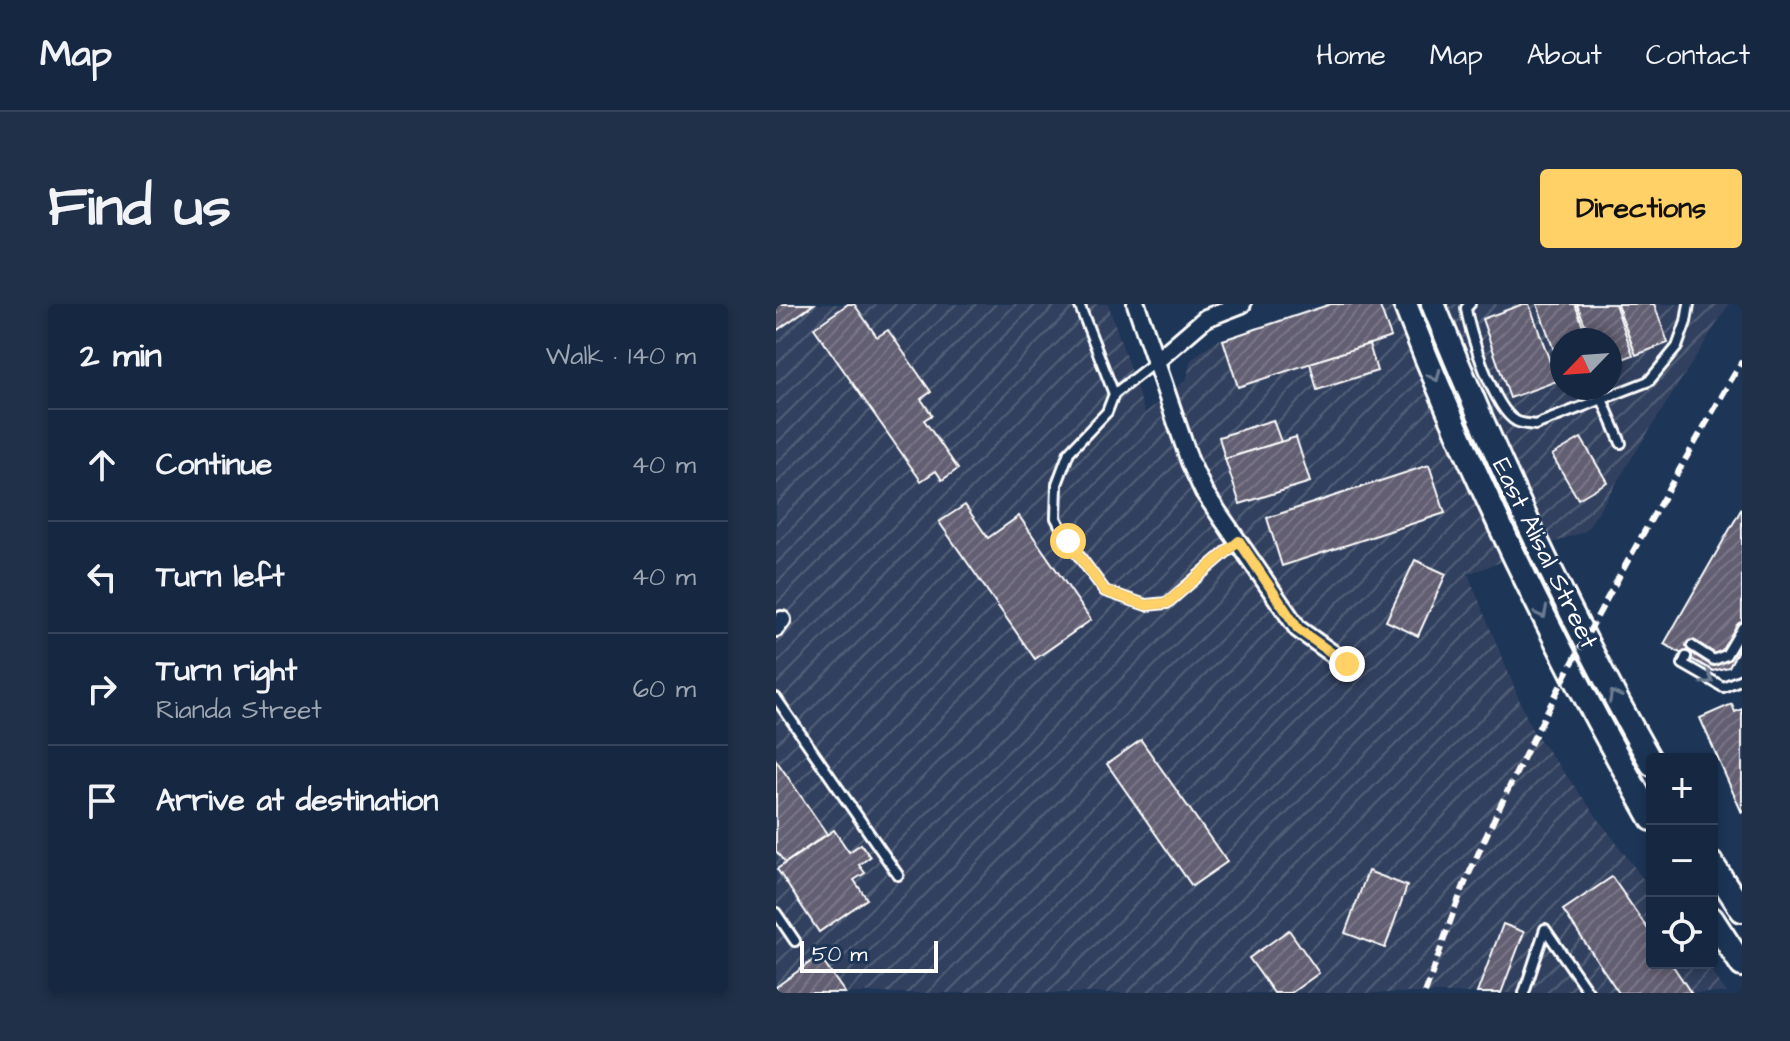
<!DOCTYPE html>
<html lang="en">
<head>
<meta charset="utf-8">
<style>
  :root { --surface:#162841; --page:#1f3048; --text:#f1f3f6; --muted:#9ea6b1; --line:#35445a; --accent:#ffd166 }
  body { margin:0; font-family:"Architects Daughter",sans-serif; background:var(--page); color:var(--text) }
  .controls { position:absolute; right:24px; bottom:24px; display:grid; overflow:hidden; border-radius:8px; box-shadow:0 4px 12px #0003 }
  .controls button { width:72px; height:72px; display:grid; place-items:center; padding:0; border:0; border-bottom:2px solid var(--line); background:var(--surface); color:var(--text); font:40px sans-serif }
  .compass { position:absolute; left:774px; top:24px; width:72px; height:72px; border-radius:50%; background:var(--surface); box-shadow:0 4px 12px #0003; rotate:245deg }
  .scale { position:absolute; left:24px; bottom:20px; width:138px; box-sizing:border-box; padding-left:8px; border:4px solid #fff; border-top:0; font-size:22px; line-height:28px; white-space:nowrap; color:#fff; -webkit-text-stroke:6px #1d3557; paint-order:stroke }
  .stop { position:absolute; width:24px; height:24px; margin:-18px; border:6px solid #ffd166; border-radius:50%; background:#fff }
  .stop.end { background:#ffd166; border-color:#fff; box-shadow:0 2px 8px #0008 }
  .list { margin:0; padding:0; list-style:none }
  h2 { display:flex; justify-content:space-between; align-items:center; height:104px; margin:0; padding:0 32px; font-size:34px }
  h2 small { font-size:26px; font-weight:400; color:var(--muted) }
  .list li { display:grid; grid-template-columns:52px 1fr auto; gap:24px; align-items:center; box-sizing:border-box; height:112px; padding:0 32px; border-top:2px solid var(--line) }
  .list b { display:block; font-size:30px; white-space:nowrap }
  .list p { margin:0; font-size:26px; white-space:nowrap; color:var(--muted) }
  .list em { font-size:26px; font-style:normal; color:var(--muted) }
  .icon { flex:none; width:44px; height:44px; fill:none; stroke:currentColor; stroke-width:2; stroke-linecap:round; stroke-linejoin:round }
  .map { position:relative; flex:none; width:966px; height:689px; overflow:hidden; border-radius:8px }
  header { display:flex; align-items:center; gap:48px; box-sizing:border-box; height:112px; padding:0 40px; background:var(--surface); border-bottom:2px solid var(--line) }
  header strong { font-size:38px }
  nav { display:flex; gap:44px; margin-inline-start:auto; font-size:28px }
  .intro { display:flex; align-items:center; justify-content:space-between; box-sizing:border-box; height:192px; padding:0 48px }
  h1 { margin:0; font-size:56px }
  .button { padding:20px 36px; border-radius:8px; background:var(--accent); color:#111; font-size:28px; font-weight:700 }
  main { display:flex; gap:48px; padding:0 48px }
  aside { flex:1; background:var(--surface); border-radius:8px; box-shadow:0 4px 12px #0003 }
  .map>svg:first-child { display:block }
  .industrial { fill:url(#industrial-furrows); fill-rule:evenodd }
  .building { fill:url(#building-hatch); stroke:#fff; stroke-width:2 }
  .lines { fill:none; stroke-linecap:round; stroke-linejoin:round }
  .lane-casing { stroke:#fff; stroke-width:14 }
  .street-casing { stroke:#fff; stroke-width:22 }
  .secondary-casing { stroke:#fff; stroke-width:28 }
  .lane { stroke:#1d3557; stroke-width:8 }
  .street { stroke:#1d3557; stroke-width:16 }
  .secondary { stroke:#1d3557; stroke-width:22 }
  .rail { stroke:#fff; stroke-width:6; stroke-dasharray:12 6; stroke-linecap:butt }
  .oneway { stroke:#6c7c92 }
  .route { stroke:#ffd166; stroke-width:10 }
  .labels { text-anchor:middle; stroke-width:6; stroke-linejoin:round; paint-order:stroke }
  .street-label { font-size:26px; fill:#fff; stroke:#1d3557 }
</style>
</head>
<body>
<header>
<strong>Map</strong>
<nav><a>Home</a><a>Map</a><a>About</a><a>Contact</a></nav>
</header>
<div class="intro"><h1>Find us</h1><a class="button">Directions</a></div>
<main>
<aside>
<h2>2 min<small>Walk · 140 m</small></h2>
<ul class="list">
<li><svg class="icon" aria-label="ahead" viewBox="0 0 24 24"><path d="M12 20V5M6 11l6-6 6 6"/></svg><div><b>Continue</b></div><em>40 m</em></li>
<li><svg class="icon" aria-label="left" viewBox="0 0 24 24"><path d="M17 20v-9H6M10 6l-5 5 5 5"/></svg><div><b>Turn left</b></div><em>40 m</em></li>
<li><svg class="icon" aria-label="right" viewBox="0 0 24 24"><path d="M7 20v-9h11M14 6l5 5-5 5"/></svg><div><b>Turn right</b><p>Rianda Street</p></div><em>60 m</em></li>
<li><svg class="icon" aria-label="arrive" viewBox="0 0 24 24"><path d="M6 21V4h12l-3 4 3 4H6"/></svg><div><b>Arrive at destination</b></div></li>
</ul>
</aside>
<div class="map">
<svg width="966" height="689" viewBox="0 0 966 689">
  <defs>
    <pattern id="industrial-furrows" width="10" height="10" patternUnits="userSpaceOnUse" patternTransform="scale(2)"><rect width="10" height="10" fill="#32415f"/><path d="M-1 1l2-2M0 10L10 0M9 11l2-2" fill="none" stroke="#515e77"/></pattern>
    <pattern id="building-hatch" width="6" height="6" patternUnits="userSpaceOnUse" patternTransform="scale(2)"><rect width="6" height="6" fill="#635e72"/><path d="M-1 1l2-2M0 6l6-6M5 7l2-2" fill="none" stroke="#7a7687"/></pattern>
  </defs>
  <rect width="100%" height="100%" fill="#1d3557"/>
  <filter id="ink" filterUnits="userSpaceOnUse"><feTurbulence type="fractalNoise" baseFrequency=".0125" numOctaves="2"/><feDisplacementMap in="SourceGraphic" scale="16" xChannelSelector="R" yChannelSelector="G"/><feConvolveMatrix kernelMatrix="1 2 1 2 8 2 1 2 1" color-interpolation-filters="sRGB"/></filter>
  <g filter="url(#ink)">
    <!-- industrial -->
    <path class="industrial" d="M0,0H332L369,109L411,75L414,57L439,37L551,0H953L810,227L692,270L755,424L876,587V659H930L951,689H0ZM786,36H834V84H786Z"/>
    <!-- building -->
    <g class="building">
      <path d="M0,0H38L0,27Z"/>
      <path d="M72,0H78L101,33L112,26L155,88L145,95L156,111L148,116L182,165L166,176L160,167L145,177L38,24Z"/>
      <path d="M555,0H603L615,33L462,83L447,36Z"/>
      <path d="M747,0H753L781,77L734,94L706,15Z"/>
      <path d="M761,0H799L812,36H786V68Z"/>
      <path d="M801,0H839L857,51L834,60V36H815Z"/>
      <path d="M841,0H878L892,39L860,51Z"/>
      <path d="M593,40L601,67L541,86L534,59Z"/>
      <path d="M497,116L505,138L449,155L443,133Z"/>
      <path d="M520,133L534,178L464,200L449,155Z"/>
      <path d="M805,134L831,178L802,195L776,151Z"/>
      <path d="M653,161L669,209L506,262L491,214Z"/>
      <path d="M189,201L212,234L243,212L315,316L259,355L163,218Z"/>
      <path d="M966,204V339L953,363L937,367L888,340Z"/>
      <path d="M639,256L670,270L642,332L610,317Z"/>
      <path d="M956,400L959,408L966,405V509L924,414Z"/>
      <path d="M365,436L451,558L416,582L331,460Z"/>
      <path d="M0,456L51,530L9,559L0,547Z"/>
      <path d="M58,526L73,548L85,540L94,553L83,561L89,569L78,576L91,595L43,628L1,565Z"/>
      <path d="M592,567L631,582L609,644L569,629Z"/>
      <path d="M836,573L876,631V659H895L915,689H843L787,606Z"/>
      <path d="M727,620L748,628L725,689H701Z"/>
      <path d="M513,626L543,669L515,689H498L473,654Z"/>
      <path d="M43,652L69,689H0V683Z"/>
    </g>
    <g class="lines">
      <!-- lane casing -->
      <g class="lane-casing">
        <g id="lane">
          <path d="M303,0L338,90"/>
          <path d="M694,0L690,4C693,28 718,105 740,117C745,120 754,120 759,121L873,77L901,43L910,18L913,0"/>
          <path d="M379,58L338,90L331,108L293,148L281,180L280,214L292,237L329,287L370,301L391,299L463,237"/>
          <path d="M826,95L845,139"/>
          <path d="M916,342L938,356L950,351L966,324"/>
          <path d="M910,353L907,360L947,383L966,375"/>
          <path d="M0,394L122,571"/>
          <path d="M0,609L19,637"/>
          <path d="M748,689L769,625L813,689"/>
        </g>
      </g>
      <!-- street casing -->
      <g class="street-casing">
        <g id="street">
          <path d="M360,0L414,158L428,188L522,325L571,360"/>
          <path d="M379,58L430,14L466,0"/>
          <path d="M0,324L6,316"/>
        </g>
      </g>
      <!-- secondary casing -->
      <g class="secondary-casing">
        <g id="secondary">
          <path d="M629,0C698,178 782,349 876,515"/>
          <path d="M657,0C721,158 792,312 876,460"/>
          <path d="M936,560L966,606"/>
          <path d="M936,615L966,661"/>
        </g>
      </g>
      <!-- lane -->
      <use href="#lane" class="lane"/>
      <!-- street -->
      <use href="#street" class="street"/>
      <!-- secondary -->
      <use href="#secondary" class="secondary"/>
      <!-- rail -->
      <path class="rail" d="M649,689C664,649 676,608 693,570C772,392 869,225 966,57"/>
    </g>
    <!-- one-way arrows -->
    <defs><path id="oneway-chevron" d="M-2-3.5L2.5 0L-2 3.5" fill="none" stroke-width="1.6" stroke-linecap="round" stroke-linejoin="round" transform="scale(2)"/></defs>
    <g class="oneway">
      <use href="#oneway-chevron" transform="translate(659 72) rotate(66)"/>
      <use href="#oneway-chevron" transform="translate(766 309) rotate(63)"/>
      <use href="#oneway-chevron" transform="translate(932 375) rotate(31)"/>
      <use href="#oneway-chevron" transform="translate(838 392) rotate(-118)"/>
    </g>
  </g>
  <g class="lines" filter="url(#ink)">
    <!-- route -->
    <path class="route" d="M292,237L329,287L370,301L391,299L463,237L522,325L571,360"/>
  </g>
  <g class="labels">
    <!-- street labels -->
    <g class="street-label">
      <text transform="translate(770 249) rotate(64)" y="9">East Alisal Street</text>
    </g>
  </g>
</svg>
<div class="controls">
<button>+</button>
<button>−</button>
<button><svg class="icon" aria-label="locate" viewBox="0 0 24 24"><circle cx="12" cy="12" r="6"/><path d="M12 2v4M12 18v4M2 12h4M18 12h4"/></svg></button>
</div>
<svg class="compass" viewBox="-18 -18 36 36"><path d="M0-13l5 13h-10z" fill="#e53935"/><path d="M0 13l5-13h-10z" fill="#9ea6b1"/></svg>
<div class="scale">50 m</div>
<div class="stop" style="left:292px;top:237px"></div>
<div class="stop end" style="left:571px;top:360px"></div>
</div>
</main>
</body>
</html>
